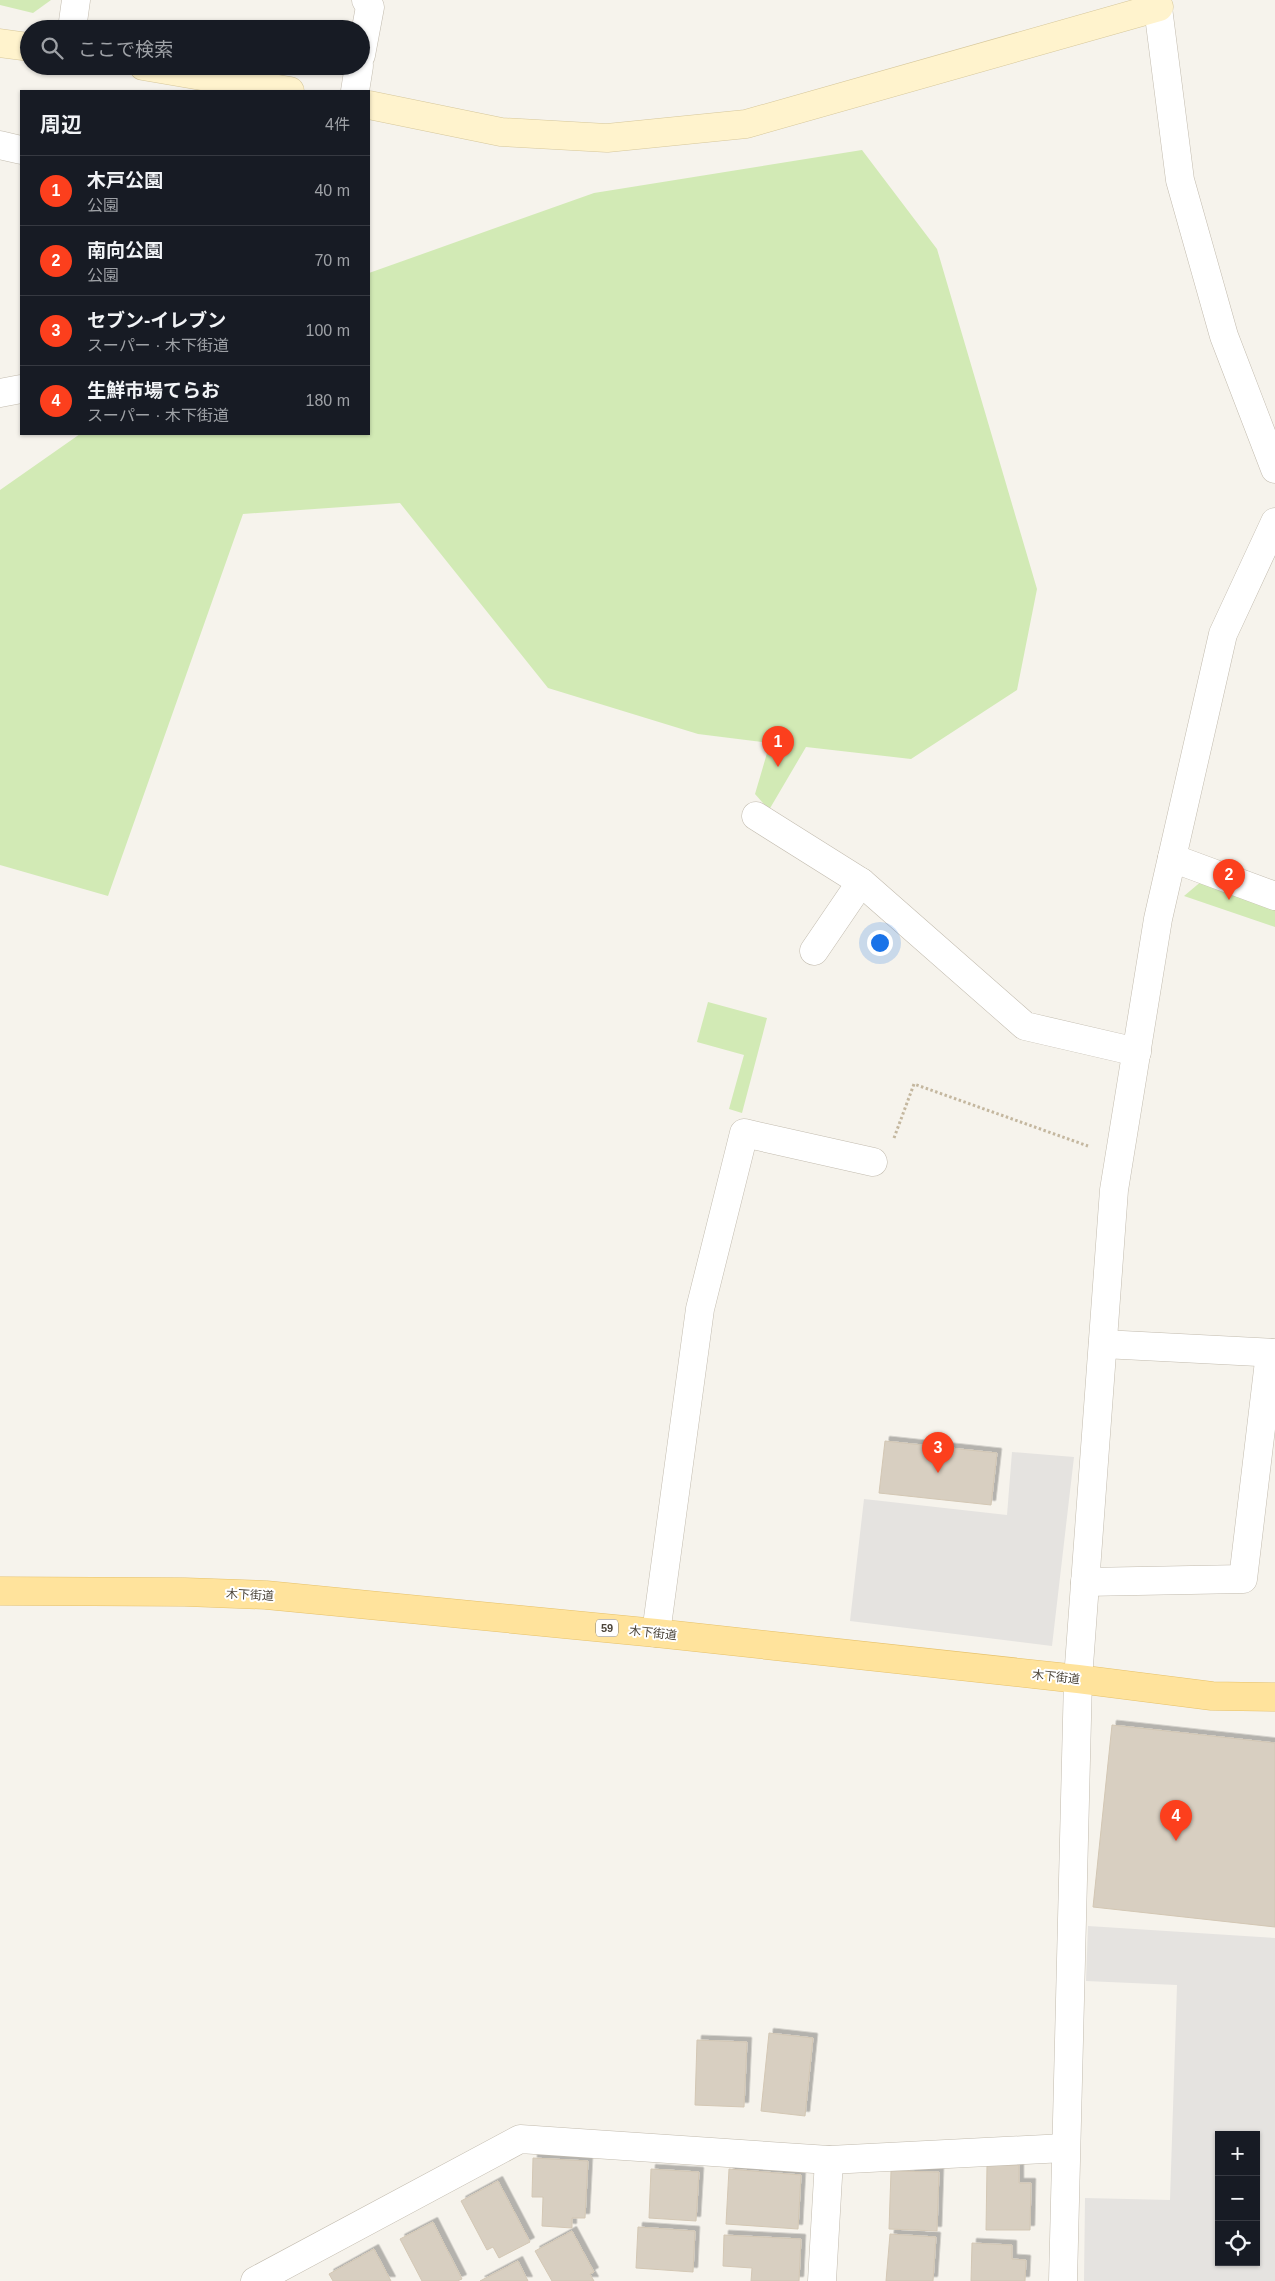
<!DOCTYPE html>
<html lang="ja">
<head>
<meta charset="utf-8">
<style>
  :root { --surface:#171b24; --page:#20242c; --text:#f1f3f6; --muted:#9ea1a6; --line:#363941; --accent:#fc3f1d }
  body { margin:0; font-family:Helvetica,"Noto Sans JP",sans-serif; background:var(--page); color:var(--text) }
  .controls { position:absolute; right:15px; bottom:15px; display:grid; overflow:hidden; border-radius:0px; box-shadow:0 1px 4px #0004 }
  .controls button { width:45px; height:45px; display:grid; place-items:center; padding:0; border:0; border-bottom:1px solid var(--line); background:var(--surface); color:var(--text); font:25px sans-serif }
  .you { position:absolute; left:879px; top:942px; width:18px; height:18px; margin:-12px; border:4px solid #fff; border-radius:50%; background:#1a73e8; box-shadow:0 0 0 8px #1a73e833 }
  .badge { display:grid; place-items:center; width:32px; height:32px; border-radius:50%; background:var(--accent); color:#fff; font-size:16px; font-weight:700 }
  .pin { position:absolute; translate:-50% -41px; filter:drop-shadow(0 1px 2px #0008) }
  .pin::after { content:''; position:absolute; top:26px; width:18px; height:15px; background:inherit; clip-path:polygon(0 0,100% 0,50% 100%) }
  .list { margin:0; padding:0; list-style:none }
  h2 { display:flex; justify-content:space-between; align-items:center; height:65px; margin:0; padding:0 20px; font-size:21px }
  h2 small { font-size:16px; font-weight:400; color:var(--muted) }
  .list li { display:grid; grid-template-columns:32px 1fr auto; gap:15px; align-items:center; box-sizing:border-box; height:70px; padding:0 20px; border-top:1px solid var(--line) }
  .list b { display:block; font-size:19px; white-space:nowrap }
  .list p { margin:0; font-size:16px; white-space:nowrap; color:var(--muted) }
  .list em { font-size:16px; font-style:normal; color:var(--muted) }
  .icon { flex:none; width:28px; height:28px; fill:none; stroke:currentColor; stroke-width:2; stroke-linecap:round; stroke-linejoin:round }
  .map { position:relative; flex:none; width:1275px; height:2281px; overflow:hidden }
  .search { position:absolute; background:var(--surface); box-shadow:0 1px 4px #0004; left:20px; top:20px; width:350px; height:55px; display:flex; align-items:center; gap:12px; box-sizing:border-box; padding:0 18px; border-radius:28px; color:var(--muted); font-size:19px }
  .panel { position:absolute; background:var(--surface); box-shadow:0 1px 4px #0004; left:20px; top:90px; width:350px; height:345px; border-radius:0px }
  .map>svg:first-child { display:block }
  .green { fill:#d2eab5 }
  .parking { fill:#e5e3e0; fill-rule:evenodd }
  .building { fill:#d8cfc1; stroke:#d3c7b4; filter:url(#shadow) }
  .lines { fill:none; stroke-linecap:round; stroke-linejoin:round }
  .street-casing { stroke:#c2bbae; stroke-width:29 }
  .secondary-casing { stroke:#d6c79b; stroke-width:29 }
  .primary-casing { stroke:#e6c16a; stroke-width:29 }
  .path { stroke:#c4b79f; stroke-width:3; stroke-dasharray:2.5 2.5; stroke-linecap:butt }
  .street { stroke:#fff; stroke-width:28 }
  .secondary { stroke:#fff3cd; stroke-width:28 }
  .primary { stroke:#ffe39c; stroke-width:28 }
  .labels { text-anchor:middle; stroke-width:4; stroke-linejoin:round; paint-order:stroke }
  .shield { fill:#fff; stroke:#817c74; stroke-width:1 }
  .shield-label { font-size:11px; font-weight:bold; fill:#4b4439 }
  .street-label { font-size:12px; fill:#4b4439; stroke:#fff }
</style>
</head>
<body>
<div class="map">
<svg width="1275" height="2281" viewBox="0 0 1275 2281">
  <defs>
    <filter id="shadow"><feDropShadow dx="4.5" dy="-4.5" stdDeviation="0" flood-color="#0004"/></filter>
  </defs>
  <rect width="100%" height="100%" fill="#f6f3ec"/>
  <!-- green -->
  <g class="green">
    <path d="M0,0H51L33,13L0,5Z"/>
    <path d="M862,150L937,249L1037,589L1017,690L911,759L806,747L769,810L755,794L770,743L698,734L548,688L400,503L243,514L108,896L0,865V490L80,434H369V273L594,193Z"/>
    <path d="M1203,880L1275,905V927L1184,896Z"/>
    <path d="M708,1002L767,1018L742,1113L729,1109L744,1055L697,1042Z"/>
  </g>
  <!-- parking -->
  <g class="parking">
    <path d="M1012,1452L1074,1457L1052,1646L850,1621L864,1499L1007,1515Z"/>
    <path d="M1088,1926L1275,1938V2281H1084L1085,2198L1170,2200L1177,1985L1086,1981ZM1219,2135H1256V2262H1219Z"/>
  </g>
  <!-- building -->
  <g class="building">
    <path d="M885,1441L997,1453L991,1505L879,1493Z"/>
    <path d="M1112,1725L1275,1743V1927L1093,1907Z"/>
    <path d="M769,2033L813,2038L805,2116L761,2111Z"/>
    <path d="M697,2040L747,2042L744,2107L695,2105Z"/>
    <path d="M533,2158L588,2161L585,2218H572V2228L542,2226L543,2197H532Z"/>
    <path d="M987,2165H1019V2183H1031L1030,2230H986Z"/>
    <path d="M651,2169L699,2172L696,2221L649,2218Z"/>
    <path d="M729,2169L801,2175L798,2229L726,2224Z"/>
    <path d="M891,2171L939,2172L937,2231L889,2229Z"/>
    <path d="M498,2181L530,2242L499,2258L493,2247L487,2250L461,2201Z"/>
    <path d="M433,2222L462,2279L457,2281H422L400,2239Z"/>
    <path d="M638,2227L695,2231L693,2272L636,2268Z"/>
    <path d="M572,2231L594,2272L590,2274L594,2281H552L535,2251Z"/>
    <path d="M890,2234L936,2237L933,2281H886Z"/>
    <path d="M724,2235L801,2239L799,2281H751L752,2268L723,2266Z"/>
    <path d="M972,2243L1012,2245V2259L1026,2260L1025,2281H971Z"/>
    <path d="M374,2249L391,2281H333L329,2274Z"/>
    <path d="M518,2261L528,2281H480Z"/>
  </g>
  <g class="lines">
    <!-- street casing -->
    <g class="street-casing">
      <g id="street">
        <path d="M1157,0L1180,180L1224,336L1275,469"/>
        <path d="M72,29L76,0"/>
        <path d="M361,55L370,7L366,0"/>
        <path d="M355,91L359,66"/>
        <path d="M0,145L21,150"/>
        <path d="M0,393L21,389"/>
        <path d="M756,816L861,882L1025,1026L1137,1052"/>
        <path d="M1172,858L1275,896"/>
        <path d="M814,951L861,882"/>
        <path d="M1103,1344L1275,1353"/>
        <path d="M1085,1582L1243,1579L1270,1353"/>
        <path d="M656,1633L700,1309L744,1133L873,1162"/>
        <path d="M255,2281L520,2139L829,2160L1065,2148"/>
        <path d="M822,2281L829,2160"/>
        <path d="M1063,2281L1078,1679L1114,1190L1158,919L1223,634L1275,522"/>
      </g>
    </g>
    <!-- secondary casing -->
    <g class="secondary-casing">
      <g id="secondary">
        <path d="M0,43L29,47"/>
        <path d="M143,66L290,91"/>
        <path d="M369,105L501,132L607,138L746,124L1159,7"/>
      </g>
    </g>
    <!-- primary casing -->
    <g class="primary-casing">
      <path id="primary" d="M0,1591L185,1592L266,1595L656,1633L1078,1679L1212,1696L1275,1697"/>
    </g>
    <!-- path -->
    <path class="path" d="M894,1138L914,1084L1088,1146"/>
    <!-- street -->
    <use href="#street" class="street"/>
    <!-- secondary -->
    <use href="#secondary" class="secondary"/>
    <!-- primary -->
    <use href="#primary" class="primary"/>
  </g>
  <g class="labels">
    <!-- shield labels -->
    <rect class="shield" x="596" y="1619.5" width="22" height="17" rx="4"/>
    <g class="shield-label">
      <text x="607" y="1632">59</text>
    </g>
    <!-- street labels -->
    <g class="street-label">
      <text transform="translate(250 1595) rotate(3)" y="4">木下街道</text>
      <text transform="translate(653 1633) rotate(6)" y="4">木下街道</text>
      <text transform="translate(1056 1677) rotate(6)" y="4">木下街道</text>
    </g>
  </g>
</svg>
<div class="controls">
<button>+</button>
<button>−</button>
<button><svg class="icon" aria-label="locate" viewBox="0 0 24 24"><circle cx="12" cy="12" r="6"/><path d="M12 2v4M12 18v4M2 12h4M18 12h4"/></svg></button>
</div>
<div class="you"></div>
<div class="pin badge" style="left:778px;top:767px">1</div>
<div class="pin badge" style="left:1229px;top:900px">2</div>
<div class="pin badge" style="left:938px;top:1473px">3</div>
<div class="pin badge" style="left:1176px;top:1841px">4</div>
<div class="search"><svg class="icon" aria-label="search" viewBox="0 0 24 24"><circle cx="10" cy="10" r="6"/><path d="M15 15l6 6"/></svg>ここで検索</div>
<section class="panel">
<h2>周辺<small>4件</small></h2>
<ul class="list">
<li><span class="badge">1</span><div><b>木戸公園</b><p>公園</p></div><em>40 m</em></li>
<li><span class="badge">2</span><div><b>南向公園</b><p>公園</p></div><em>70 m</em></li>
<li><span class="badge">3</span><div><b>セブン-イレブン</b><p>スーパー · 木下街道</p></div><em>100 m</em></li>
<li><span class="badge">4</span><div><b>生鮮市場てらお</b><p>スーパー · 木下街道</p></div><em>180 m</em></li>
</ul>
</section>
</div>
</body>
</html>
